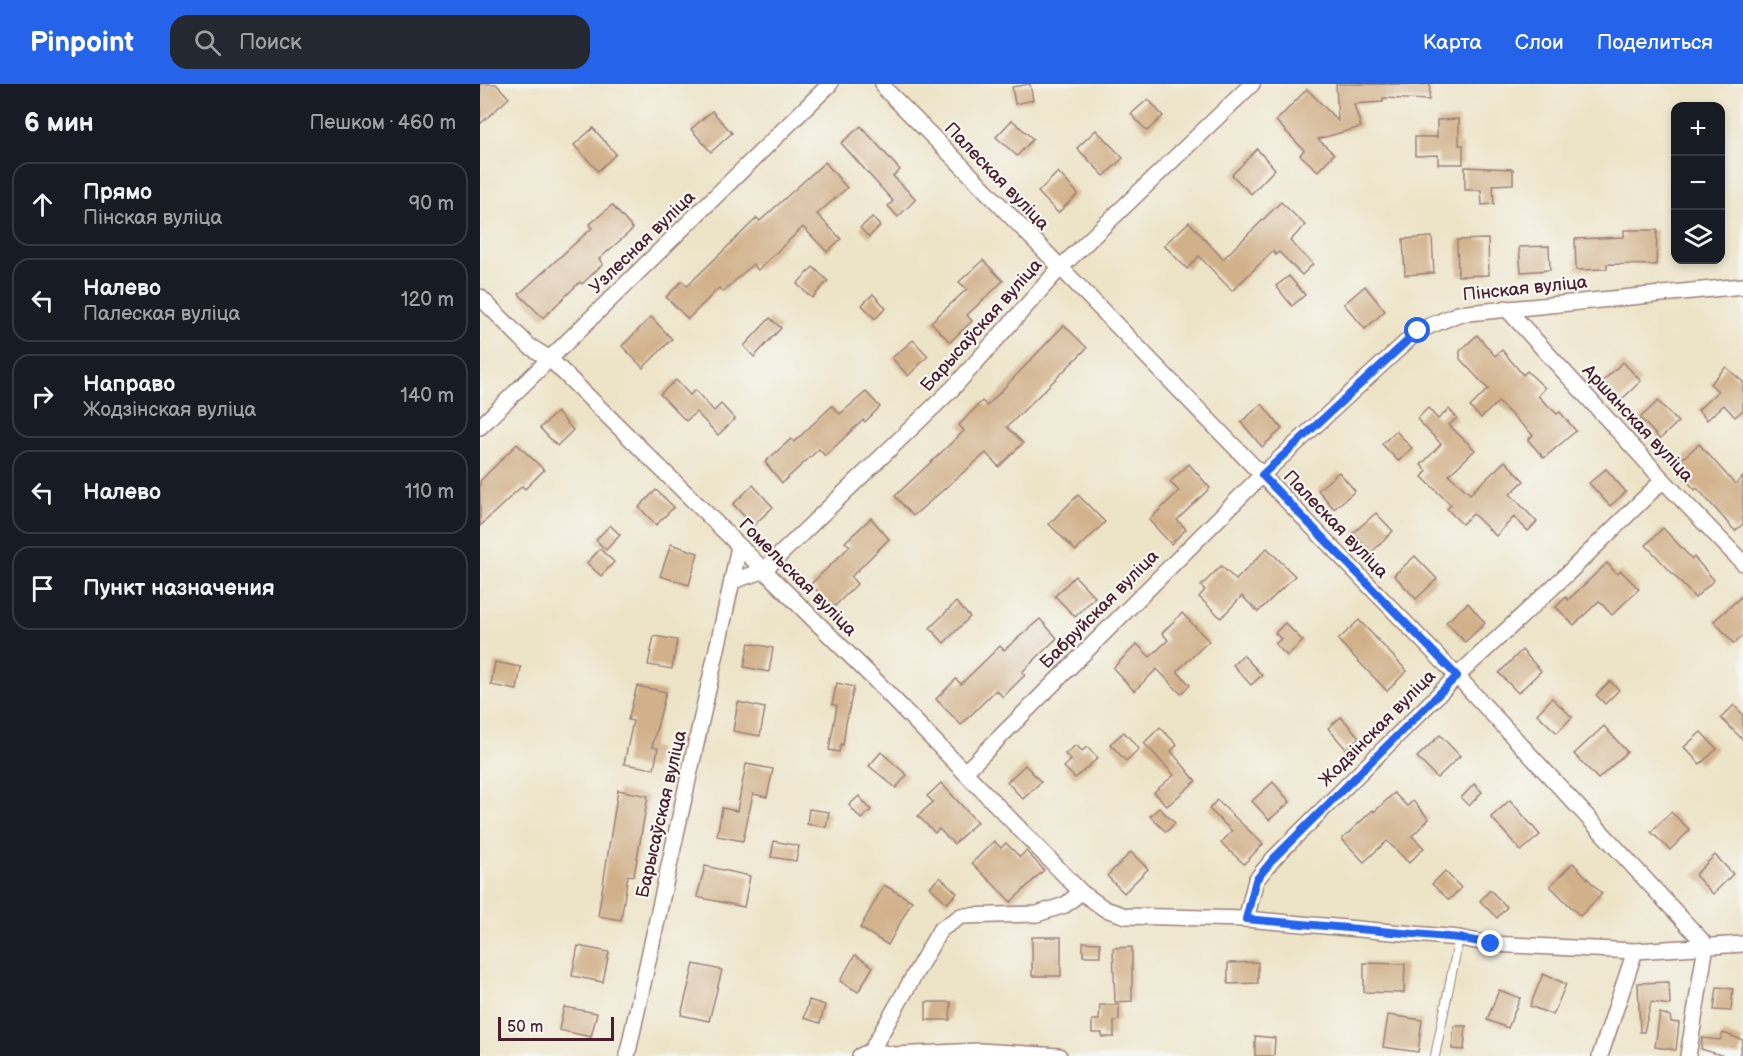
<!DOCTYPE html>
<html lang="ru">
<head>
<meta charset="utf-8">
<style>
  :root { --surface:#171b24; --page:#242831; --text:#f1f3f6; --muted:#9ea1a6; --line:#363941; --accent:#2563eb }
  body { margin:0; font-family:"Balsamiq Sans",sans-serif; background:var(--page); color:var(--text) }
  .controls { position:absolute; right:18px; top:18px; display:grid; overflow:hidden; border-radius:12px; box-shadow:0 3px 9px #0003 }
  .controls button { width:54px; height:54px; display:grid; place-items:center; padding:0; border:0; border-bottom:2px solid var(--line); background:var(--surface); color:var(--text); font:30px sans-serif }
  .scale { position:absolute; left:18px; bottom:15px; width:116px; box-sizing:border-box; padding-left:6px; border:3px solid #4a1f2b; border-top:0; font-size:16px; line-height:21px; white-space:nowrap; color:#4a1f2b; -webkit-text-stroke:4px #f6f6f2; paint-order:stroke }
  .stop { position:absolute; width:18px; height:18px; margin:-14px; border:4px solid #2563eb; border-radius:50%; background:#fff }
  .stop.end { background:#2563eb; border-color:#fff; box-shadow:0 2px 6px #0008 }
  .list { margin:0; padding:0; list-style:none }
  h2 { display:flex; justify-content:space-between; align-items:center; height:78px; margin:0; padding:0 24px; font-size:26px }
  h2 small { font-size:20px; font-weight:400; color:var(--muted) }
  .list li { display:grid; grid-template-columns:39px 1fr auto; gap:18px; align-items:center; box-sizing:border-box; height:84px; margin:0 12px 12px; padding:0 12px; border:2px solid var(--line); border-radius:18px }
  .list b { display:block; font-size:22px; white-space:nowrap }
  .list p { margin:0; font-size:20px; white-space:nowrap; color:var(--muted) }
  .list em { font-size:20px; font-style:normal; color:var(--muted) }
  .icon { flex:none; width:33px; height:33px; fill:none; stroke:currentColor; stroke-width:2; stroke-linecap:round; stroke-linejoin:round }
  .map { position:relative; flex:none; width:1263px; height:972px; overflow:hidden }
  header { display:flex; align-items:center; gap:36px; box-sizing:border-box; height:84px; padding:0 30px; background:var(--accent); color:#fff }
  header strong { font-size:28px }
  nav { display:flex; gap:33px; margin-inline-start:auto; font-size:21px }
  .search { width:420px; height:54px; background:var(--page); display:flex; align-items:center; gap:15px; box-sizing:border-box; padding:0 21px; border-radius:18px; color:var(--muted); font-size:22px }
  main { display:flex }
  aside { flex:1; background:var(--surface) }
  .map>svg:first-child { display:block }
  .building { fill:#d1b18a }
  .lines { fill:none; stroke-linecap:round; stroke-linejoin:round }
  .service-casing { stroke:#9c827a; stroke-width:10 }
  .minor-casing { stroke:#9c827a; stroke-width:18 }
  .service { stroke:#fff; stroke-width:8 }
  .minor { stroke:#fff; stroke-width:15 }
  .route { stroke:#2563eb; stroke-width:8 }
  .labels { text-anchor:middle; stroke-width:4.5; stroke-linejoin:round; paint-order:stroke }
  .street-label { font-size:18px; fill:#4a1f2b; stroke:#f6f6f2 }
</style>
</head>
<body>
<header>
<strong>Pinpoint</strong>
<div class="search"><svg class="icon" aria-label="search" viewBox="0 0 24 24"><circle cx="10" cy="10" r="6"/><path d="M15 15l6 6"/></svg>Поиск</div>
<nav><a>Карта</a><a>Слои</a><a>Поделиться</a></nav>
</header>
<main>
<aside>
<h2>6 мин<small>Пешком · 460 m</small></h2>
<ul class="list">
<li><svg class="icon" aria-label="ahead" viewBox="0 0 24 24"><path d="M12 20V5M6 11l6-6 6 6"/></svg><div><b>Прямо</b><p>Пінская вуліца</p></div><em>90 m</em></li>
<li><svg class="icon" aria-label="left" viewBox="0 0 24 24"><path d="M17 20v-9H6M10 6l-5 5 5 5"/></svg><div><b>Налево</b><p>Палеская вуліца</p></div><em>120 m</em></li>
<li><svg class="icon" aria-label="right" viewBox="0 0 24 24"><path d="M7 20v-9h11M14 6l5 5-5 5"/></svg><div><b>Направо</b><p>Жодзінская вуліца</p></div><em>140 m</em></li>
<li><svg class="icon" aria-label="left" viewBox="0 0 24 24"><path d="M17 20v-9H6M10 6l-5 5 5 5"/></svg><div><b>Налево</b></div><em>110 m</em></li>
<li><svg class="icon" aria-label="arrive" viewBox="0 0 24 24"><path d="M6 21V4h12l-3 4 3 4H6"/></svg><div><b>Пункт назначения</b></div></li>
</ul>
</aside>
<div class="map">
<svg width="1263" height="972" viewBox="0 0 1263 972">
  <rect width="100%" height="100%" fill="#f6f6f2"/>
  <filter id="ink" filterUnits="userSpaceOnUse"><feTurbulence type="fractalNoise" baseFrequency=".0167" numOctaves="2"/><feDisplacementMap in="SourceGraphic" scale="12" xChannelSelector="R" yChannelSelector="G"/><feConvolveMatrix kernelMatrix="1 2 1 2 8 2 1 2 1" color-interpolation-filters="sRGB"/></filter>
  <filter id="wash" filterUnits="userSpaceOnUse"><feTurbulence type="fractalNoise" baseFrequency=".008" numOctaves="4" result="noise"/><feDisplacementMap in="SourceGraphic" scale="24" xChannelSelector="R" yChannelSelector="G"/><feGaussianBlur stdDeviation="1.35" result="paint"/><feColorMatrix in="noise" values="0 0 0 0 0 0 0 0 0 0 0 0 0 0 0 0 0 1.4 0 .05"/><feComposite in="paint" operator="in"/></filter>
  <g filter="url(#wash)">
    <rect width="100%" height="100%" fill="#ede4c8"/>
    <g id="blocks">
      <!-- building -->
      <g class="building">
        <path d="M0,0H16L29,14L0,40Z"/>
        <path d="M550,0L553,16L535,20L532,3Z"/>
        <path d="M856,0H950L949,16L903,14V18L874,20L881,43L838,55L854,70L838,87L820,71L824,66L796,37L827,5L858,37Z"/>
        <path d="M668,15L683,32L667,47L651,30Z"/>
        <path d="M232,27L252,49L231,68L211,45Z"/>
        <path d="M979,35V61H983V80H958V71L935,72V53H957V36Z"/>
        <path d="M532,36L553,55L537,72L516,53Z"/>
        <path d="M381,42L420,86L413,92L436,115L418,133L408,122L413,117L361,59Z"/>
        <path d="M113,44L136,70L118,87L94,61Z"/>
        <path d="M616,46L643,74L624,92L597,64Z"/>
        <path d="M777,65L795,85L771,110L752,91Z"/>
        <path d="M345,78L367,104L337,130L361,155L347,168L323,143L278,186L273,180L243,208L239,204L208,235L186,213L202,197L207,202L277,134L280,137Z"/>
        <path d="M985,83L1033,85V100L1013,101L1014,120L1002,121L1001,106H985Z"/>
        <path d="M578,88L598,110L578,129L558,108Z"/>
        <path d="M801,118L825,141L810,157L833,180L822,191L799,168L796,171L793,167L752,207L719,172L707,185L684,161L709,138L743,175Z"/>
        <path d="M132,121L153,145L119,175L123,180L102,200L100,198L63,234L39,210L112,144L109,141Z"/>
        <path d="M392,133L400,142L389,153L380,144Z"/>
        <path d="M1144,146H1177L1176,181L1127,180V185L1096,186L1095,155L1144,153Z"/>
        <path d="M952,153L954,189L925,191L923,155Z"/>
        <path d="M1008,155L1009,191L978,192L977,156Z"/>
        <path d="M1069,162L1070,186L1041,188L1039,163Z"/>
        <path d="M503,176L523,197L487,231L492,237L470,258L451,238L487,205L479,198Z"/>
        <path d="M333,183L348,197L332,214L317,200Z"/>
        <path d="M809,192L825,211L812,222L796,202Z"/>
        <path d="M885,202L905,227L885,245L864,220Z"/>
        <path d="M393,210L406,224L395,235L382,221Z"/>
        <path d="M171,233L192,255L163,284L142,262Z"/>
        <path d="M290,234L301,244L274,273L264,262Z"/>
        <path d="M584,241L607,264L527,343L543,359L519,383L506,369L433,432L415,412L484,347L479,341L502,317L507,322Z"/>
        <path d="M997,251L1015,272L1022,266L1043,291L1047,287L1065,304L1058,312L1077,330L1080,328L1096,347L1064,374L1048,356L1053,351L1018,318L1001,334L990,323L1008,305L980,275V267Z"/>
        <path d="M433,256L448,272L428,292L412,274Z"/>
        <path d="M1143,278L1161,297L1141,316L1123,297Z"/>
        <path d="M1246,283L1263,298V326L1255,333L1244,321L1227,336L1218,326L1238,307L1230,300Z"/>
        <path d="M196,296L210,311L215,306L234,327L241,320L255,335L238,351L216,328L206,337L180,310Z"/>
        <path d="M386,308L400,323L385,338L383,336L345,372L339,365L302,399L285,378L311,355L314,358L352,322L360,330Z"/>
        <path d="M1178,317L1198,338L1180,355L1160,334Z"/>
        <path d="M782,320L802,345L782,363L761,338Z"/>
        <path d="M948,324L958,335L969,325L977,334L969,341L995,366L969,391L990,410L1025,377L1044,397L1030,410L1057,438L1048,447L1034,433L1016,452L993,430L982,440L967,425L971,421L942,393L947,387L941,381L961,360L937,335Z"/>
        <path d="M77,328L93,346L77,362L60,344Z"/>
        <path d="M916,347L932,364L918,377L902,360Z"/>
        <path d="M37,360L64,386L45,405L42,402L0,442V397Z"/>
        <path d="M1219,360L1255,400L1263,393V440L1255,447L1217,404L1215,406L1194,382Z"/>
        <path d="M709,380L730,404L697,436L706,445L691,460L669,436L699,407L690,398Z"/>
        <path d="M1126,385L1146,408L1130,422L1109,399Z"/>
        <path d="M859,388L875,407L854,425L838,406Z"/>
        <path d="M273,401L293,423L273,442L253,420Z"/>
        <path d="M176,406L194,423L176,441L159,423Z"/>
        <path d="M598,411L625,438L596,467L569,440Z"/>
        <path d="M896,429L913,447L891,469L873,449Z"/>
        <path d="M391,434L409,455L371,493L377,500L353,524L331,500L370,462L365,458Z"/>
        <path d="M130,441L140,451L126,466L116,456Z"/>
        <path d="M1183,444L1212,475L1214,473L1234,496L1215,514L1166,461Z"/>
        <path d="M191,460L218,469L209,501L180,492Z"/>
        <path d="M787,464L815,492L778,528L762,512L741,534L719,513L725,506L721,502L741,482L756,496Z"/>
        <path d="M120,465L134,478L121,492L107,479Z"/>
        <path d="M935,472L957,495L936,515L914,491Z"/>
        <path d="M1127,479L1137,490L1141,487L1159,505L1132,531L1119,517L1094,541L1076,523L1086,513L1088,516Z"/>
        <path d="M595,492L615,513L595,533L575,512Z"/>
        <path d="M1263,511V551L1254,560L1234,537Z"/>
        <path d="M476,518L490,533L464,559L450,544Z"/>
        <path d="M988,519L1005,539L985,558L966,538Z"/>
        <path d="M702,529L729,557L697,587L710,601L701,610L677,585L654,607L633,584L657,560L670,573L688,556L682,549Z"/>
        <path d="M560,535L577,554L542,588L545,591L523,613L516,606L481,641L456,615L476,595L481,600L520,562L524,566Z"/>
        <path d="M879,536L927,587L907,607L858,556Z"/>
        <path d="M805,539L823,557L807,572L795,560L801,555L795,549Z"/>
        <path d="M174,552L197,556L192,585L168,581Z"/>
        <path d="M269,559L293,564L289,588L264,583Z"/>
        <path d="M1042,566L1061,587L1038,609L1019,589Z"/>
        <path d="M763,571L782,591L771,601L753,581Z"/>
        <path d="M15,578L41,583L37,606L11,601Z"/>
        <path d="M1130,597L1139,606L1125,620L1116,611Z"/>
        <path d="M357,599L374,603L366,639L363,661L361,660L359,668L349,666L357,622L352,620Z"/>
        <path d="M157,602L186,608L172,663L178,664L174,685L144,680L153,637L148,636Z"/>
        <path d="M1072,614L1092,633L1077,649L1057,630Z"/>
        <path d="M258,618L285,624L280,652L253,647Z"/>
        <path d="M1254,621L1263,631V656L1241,634Z"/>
        <path d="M861,633L879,653L866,665L848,644Z"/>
        <path d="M1124,642L1147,668L1118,695L1094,670Z"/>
        <path d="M680,643L697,661L691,667L716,697L687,722L674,708L694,691L664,659Z"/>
        <path d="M644,648L659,665L646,677L630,660Z"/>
        <path d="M1221,648L1237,665L1220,680L1204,663Z"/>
        <path d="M960,651L980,672L957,694L937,673Z"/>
        <path d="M596,661L602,667L607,663L618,674L595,694L584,683L591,676L585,670Z"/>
        <path d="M401,668L427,691L416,704L389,682Z"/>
        <path d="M266,680L293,685L287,713L273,710L263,757L237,752L242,724L257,727Z"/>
        <path d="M545,681L561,698L543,715L527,698Z"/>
        <path d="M793,698L810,718L789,736L772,717Z"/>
        <path d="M461,699L497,738L474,760L459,745L455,749L438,732L453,718L447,712Z"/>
        <path d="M994,700L1002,708L989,722L981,714Z"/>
        <path d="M138,706L168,712L154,792L148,791L141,836L118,832Z"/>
        <path d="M914,709L927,722L933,717L949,735L932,752L944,764L929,779L907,757L884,778L862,755L893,726L894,728Z"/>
        <path d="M379,712L391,726L381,735L369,721Z"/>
        <path d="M737,716L783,760L764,780L741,759L752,747L729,725Z"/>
        <path d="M1030,716L1060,751L1041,767L1011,733Z"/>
        <path d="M679,724L695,739L686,748L670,732Z"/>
        <path d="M329,725L349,728L346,743L327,740Z"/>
        <path d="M1191,728L1210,746L1190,766L1171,748Z"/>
        <path d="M294,757L319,762L316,777L291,773Z"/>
        <path d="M514,757L521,764L526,759L540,773L546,767L564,786L531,818L492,779Z"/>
        <path d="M651,768L668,785L644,809L627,792Z"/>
        <path d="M1235,771L1253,790L1233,810L1215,791Z"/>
        <path d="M1093,779L1122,810L1100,832L1070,802Z"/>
        <path d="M225,782L270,792L264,823L217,813Z"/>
        <path d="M965,787L981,804L969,816L952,800Z"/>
        <path d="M460,793L477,809L467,819L450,803Z"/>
        <path d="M404,801L432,817L408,861L380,844Z"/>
        <path d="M1010,806L1027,823L1017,834L1000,817Z"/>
        <rect x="552" y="853" width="29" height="39"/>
        <path d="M603,858L620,859V872H603Z"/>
        <path d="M98,862L129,868L123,898L92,892Z"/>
        <path d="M652,863V917L635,918L633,864Z"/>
        <path d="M375,871L393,883L378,908L360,897Z"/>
        <path d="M778,878V899L748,900V879Z"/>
        <path d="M884,879L925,880L924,909L884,908Z"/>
        <path d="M214,880L242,886L229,937L201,931Z"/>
        <path d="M1063,890L1086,900L1073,931L1050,922Z"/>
        <path d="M1189,898L1190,921L1171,918L1164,948H1160L1158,899Z"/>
        <path d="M1237,903L1253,905L1251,927L1234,926Z"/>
        <path d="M1019,906L1040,914L1028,944L1007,936Z"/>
        <path d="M329,916L345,921L340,939L324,934Z"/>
        <path d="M446,918H471L470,936H446Z"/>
        <path d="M620,921H639V936L634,937V953H622V949H612V936H619Z"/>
        <path d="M84,923L117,929L111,953L79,946Z"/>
        <path d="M1180,929L1190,932L1191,938L1199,939L1196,966L1175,963Z"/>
        <path d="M908,931L942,936L938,968L903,963Z"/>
        <path d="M974,942H986L984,966L972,965Z"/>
        <path d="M1243,949L1263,956L1259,972H1244L1221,965L1222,954L1240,956Z"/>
        <path d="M775,952L795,954L794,972H775Z"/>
      </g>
    </g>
  </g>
  <g filter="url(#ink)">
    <use href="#blocks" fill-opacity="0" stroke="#9c827a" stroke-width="1.5"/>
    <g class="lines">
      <!-- service casing -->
      <g class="service-casing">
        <path id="service" d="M955,972L979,854"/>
      </g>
      <!-- minor casing -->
      <g class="minor-casing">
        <g id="minor">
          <path d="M403,0L407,7L482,82L977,592L1226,861L1208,972"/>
          <path d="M0,213L49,262L70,275L395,596L601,808L625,825L646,832L766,835L979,854L1011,860L1155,867L1263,860"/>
          <path d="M1026,224L1183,396L1263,479"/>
          <path d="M0,343L350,0"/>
          <path d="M252,497L259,462"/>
          <path d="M485,688L782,391L938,247L978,230L1263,202"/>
          <path d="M766,835L776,796L794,774L977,592L1085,492L1183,396"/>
          <path d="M391,967L460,846L481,832L557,830L585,821L601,808"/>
          <path d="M147,972L252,497L283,487L473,304L580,184L772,0"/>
          <path d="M380,972L391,967L415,971L499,967L579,972"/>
          <path d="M1120,972L1155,867"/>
        </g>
      </g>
      <!-- service -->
      <use href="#service" class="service"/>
      <!-- minor -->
      <use href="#minor" class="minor"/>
    </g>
  </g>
  <g class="lines" filter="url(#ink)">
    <!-- route -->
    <path class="route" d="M938,247L782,391L977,592L794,774L776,796L766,835L979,854L1011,860"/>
  </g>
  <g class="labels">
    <!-- street labels -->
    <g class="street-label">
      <text transform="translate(517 92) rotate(46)" y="6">Палеская вуліца</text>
      <text transform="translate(162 158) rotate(-44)" y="6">Узлесная вуліца</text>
      <text transform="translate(1045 204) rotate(-6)" y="6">Пінская вуліца</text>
      <text transform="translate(501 241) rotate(-48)" y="6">Барысаўская вуліца</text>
      <text transform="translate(1158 339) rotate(47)" y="6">Аршанская вуліца</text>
      <text transform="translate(856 440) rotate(46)" y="6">Палеская вуліца</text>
      <text transform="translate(318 493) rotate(45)" y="6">Гомельская вуліца</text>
      <text transform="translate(619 525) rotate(-45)" y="6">Бабруйская вуліца</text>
      <text transform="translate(897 644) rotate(-45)" y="6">Жодзінская вуліца</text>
      <text transform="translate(181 730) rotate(-77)" y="6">Барысаўская вуліца</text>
    </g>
  </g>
</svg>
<div class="controls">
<button>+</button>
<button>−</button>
<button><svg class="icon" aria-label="layers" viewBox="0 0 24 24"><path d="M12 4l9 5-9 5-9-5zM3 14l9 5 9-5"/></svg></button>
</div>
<div class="scale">50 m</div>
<div class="stop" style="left:938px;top:247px"></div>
<div class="stop end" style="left:1011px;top:860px"></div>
</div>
</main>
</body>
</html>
